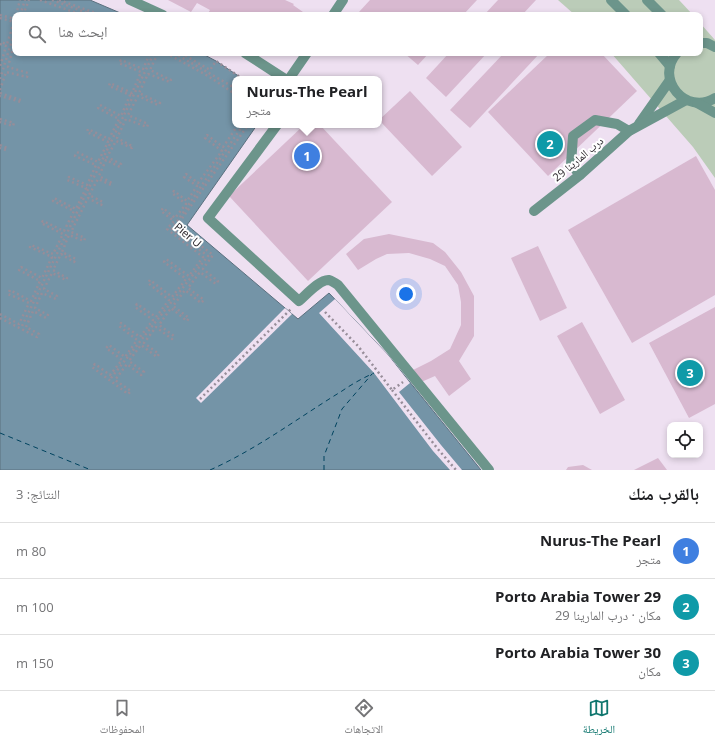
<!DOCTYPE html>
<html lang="ar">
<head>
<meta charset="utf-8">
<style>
  :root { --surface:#fff; --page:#f2f2f2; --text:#202124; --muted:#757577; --line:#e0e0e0; --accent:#0f766e }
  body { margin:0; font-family:"Open Sans","Noto Naskh Arabic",sans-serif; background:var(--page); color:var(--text); direction:rtl }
  .controls { position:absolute; right:12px; bottom:12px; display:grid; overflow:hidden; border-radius:8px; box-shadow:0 2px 6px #0003 }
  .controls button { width:36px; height:36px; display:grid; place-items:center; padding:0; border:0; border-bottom:1px solid var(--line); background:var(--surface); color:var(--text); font:20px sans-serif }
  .you { position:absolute; left:406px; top:294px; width:14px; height:14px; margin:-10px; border:3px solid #fff; border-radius:50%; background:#1a73e8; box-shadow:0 0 0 6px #1a73e833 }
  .badge { display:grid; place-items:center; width:26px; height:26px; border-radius:50%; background:var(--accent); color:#fff; font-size:13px; font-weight:700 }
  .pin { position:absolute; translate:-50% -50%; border:2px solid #fff; box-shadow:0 1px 4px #0006 }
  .popup { position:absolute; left:232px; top:76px; width:150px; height:52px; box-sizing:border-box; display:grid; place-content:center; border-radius:8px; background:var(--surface); filter:drop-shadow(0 1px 3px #0005); font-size:13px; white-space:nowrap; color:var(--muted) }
  .popup b { font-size:15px; color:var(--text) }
  .popup::after { content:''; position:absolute; left:50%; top:100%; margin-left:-8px; border:8px solid transparent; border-top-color:var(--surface) }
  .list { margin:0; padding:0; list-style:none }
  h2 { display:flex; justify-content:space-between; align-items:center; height:52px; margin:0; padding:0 16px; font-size:17px }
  h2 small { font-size:13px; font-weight:400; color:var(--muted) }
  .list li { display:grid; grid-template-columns:26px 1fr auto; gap:12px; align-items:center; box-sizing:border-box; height:56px; padding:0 16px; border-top:1px solid var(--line) }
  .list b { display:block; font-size:15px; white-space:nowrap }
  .list p { margin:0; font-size:13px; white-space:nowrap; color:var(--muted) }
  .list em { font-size:13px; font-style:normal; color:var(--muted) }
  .icon { flex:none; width:22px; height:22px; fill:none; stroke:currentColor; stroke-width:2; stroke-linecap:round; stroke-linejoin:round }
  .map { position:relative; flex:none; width:715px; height:470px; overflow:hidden; direction:ltr }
  .search { position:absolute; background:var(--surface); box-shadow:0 2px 6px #0003; left:12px; right:12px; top:12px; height:44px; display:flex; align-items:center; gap:10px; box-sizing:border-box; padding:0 14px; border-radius:8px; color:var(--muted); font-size:15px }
  .sheet { height:220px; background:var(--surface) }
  nav { display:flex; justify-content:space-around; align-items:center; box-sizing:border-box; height:56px; border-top:1px solid var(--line); background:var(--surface); font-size:11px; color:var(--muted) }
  nav a { display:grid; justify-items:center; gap:2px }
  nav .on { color:var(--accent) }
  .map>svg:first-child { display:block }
  .green { fill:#bbccb8 }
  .water { fill:#7494a7; stroke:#5b707f }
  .pier { fill:#eee0f1 }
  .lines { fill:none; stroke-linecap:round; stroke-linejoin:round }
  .ferry { stroke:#00435f; stroke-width:1; stroke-dasharray:5 4; stroke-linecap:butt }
  .building { fill:#d8b9d0 }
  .path { stroke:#978d99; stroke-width:2.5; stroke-dasharray:2 3; stroke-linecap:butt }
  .minor { stroke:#6c958b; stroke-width:10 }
  .labels { text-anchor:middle; stroke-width:4; stroke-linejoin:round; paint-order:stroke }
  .street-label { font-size:11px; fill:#201b21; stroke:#fff }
</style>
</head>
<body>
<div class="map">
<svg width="715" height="470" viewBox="0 0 715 470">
  <rect width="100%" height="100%" fill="#eee0f1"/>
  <!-- green -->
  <g class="green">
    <path d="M558,0H679L693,15H575Z"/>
    <path d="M700,23L715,40V178L693,147L611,53H700Z"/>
  </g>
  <!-- water -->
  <path class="water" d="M0,0H90L125,15H15V53H201L216,61L243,79H235V125H257L187,225L298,319L329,293L388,355L481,470H0Z"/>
  <!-- pier -->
  <g class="pier">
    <path d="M335,299L388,355L410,383L399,392L441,445L462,470H450L433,451L374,373L319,313Z"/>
    <path d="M285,308L292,314L201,403L196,398Z"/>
  </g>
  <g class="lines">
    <!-- ferry -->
    <g class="ferry">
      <path d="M0,433L91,470"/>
      <path d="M210,470C257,449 298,418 342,391C352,384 363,378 374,373"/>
      <path d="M324,470V456L342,409L372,374"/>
    </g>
  </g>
  <!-- building -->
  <g class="building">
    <path d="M168,0H285L294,4L293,5L303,12L302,15H207L210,10L197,3L191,12Z"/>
    <path d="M370,0H477L463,15H363L359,12Z"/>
    <path d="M498,0H536L522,15H484Z"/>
    <path d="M404,53H429L418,65Z"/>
    <path d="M449,53H487L446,97L426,78Z"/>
    <path d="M504,53H540L470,128L450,110Z"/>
    <path d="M550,53H601L637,91L548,176L488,112Z"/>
    <path d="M410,91L462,147L432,176L379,120Z"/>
    <path d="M304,125H320L392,202L308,281L229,196Z"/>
    <path d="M696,156L715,190V295L632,343L568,230Z"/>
    <path d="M389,234L433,243L445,252L461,272L474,296V336L459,361L471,379L449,396L435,376L419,383L413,370L431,361L450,349L461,325V302L458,285L445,266L430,259L409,253L387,254L376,259L358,270L346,254L364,239Z"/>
    <path d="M538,246L567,308L540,321L511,258Z"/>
    <path d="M715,307V404L689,418L649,343Z"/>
    <path d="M582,322L625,400L600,414L557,336Z"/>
    <path d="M658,458L667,470H634Z"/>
    <path d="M583,465L592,470H566L568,467Z"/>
  </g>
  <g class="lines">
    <!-- path -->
    <g class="path">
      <path d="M40,0L82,15"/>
      <path d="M52,0L93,15"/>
      <path d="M59,0L101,15"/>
      <path d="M0,15L15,19V18"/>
      <path d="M16,15L20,0"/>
      <path d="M20,15L25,0"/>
      <path d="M23,15L29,0"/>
      <path d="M0,18L14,22L7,44L0,42"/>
      <path d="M15,42L14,45L15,46"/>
      <path d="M0,44L6,46L0,67"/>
      <path d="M29,53L35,55V53"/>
      <path d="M166,53L208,76L235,94"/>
      <path d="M174,53L235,88"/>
      <path d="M181,53L210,70L216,61L243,79"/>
      <path d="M0,79L15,31"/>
      <path d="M0,90L6,72L27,77L28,73L8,67L13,48L15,49"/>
      <path d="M0,93L21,100V102L0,96"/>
      <path d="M0,119L14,123L13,126L0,122"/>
      <path d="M238,125L223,147L207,135L205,138L222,151L198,183L186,174L184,177L197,186L187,201L174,191L172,193L186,204L175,218L163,208L161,211L174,221L167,229L203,257L189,276L166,259L164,262L186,279L172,297L150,280L148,283L169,300L156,317L137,304L135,307L153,320L140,337L121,323L119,326L137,340L125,357L109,345L106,348L122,360L110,375L95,364L92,367L128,394L131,391L115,380L127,364L141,375L144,372L129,361L141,345L157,357L159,354L144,343L156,327L172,339L174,336L159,325L171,308L187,321L189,318L173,306L185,290L201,303L204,300L188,288L200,272L216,284L218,281L203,269L213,255L176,227L248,125"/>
      <path d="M0,145L7,148L6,150L0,148"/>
      <path d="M325,312L358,346L392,390L403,382"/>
      <path d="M0,314L19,324L29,303L8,294L10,290L31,301L40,281L19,270L21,267L42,278L52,257L30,247L31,245L53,254L63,234L41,223L43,221L64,231L74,211L53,201L54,198L76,209L86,188L67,180L69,177L87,185L96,165L75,156L77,152L98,162L108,142L87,132L88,129L109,139L119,119L98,108L100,105L121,116L130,95L109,86L110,83L132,93L141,72L119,63L121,60L143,69L150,53"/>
      <path d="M0,318L37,337L39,334L26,327L33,311L46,318L48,315L35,308L42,293L56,299L57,296L44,289L52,273L66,280L67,278L53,270L61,254L74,262L76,259L62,252L69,235L84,241L85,238L71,232L88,198L101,205L103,202L89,195L98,179L111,185L112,183L99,176L106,160L120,167L121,164L107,157L116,141L132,148V146L117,138L126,119L147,127L148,124L128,115L138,96L158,105L160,103L139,93L148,74L170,82L171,80L150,70L158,53"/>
      <path d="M22,326L154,53"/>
      <path d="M111,378L208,256L172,229L243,125"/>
      <path d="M392,390L437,448L456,470"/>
      <path d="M200,399L292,308"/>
    </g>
    <!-- minor -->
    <g class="minor">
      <path d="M130,0L163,15"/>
      <path d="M611,0L626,15"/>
      <path d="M647,0L662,15"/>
      <path d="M333,15L343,0"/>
      <path d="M700,43H707L715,47"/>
      <path d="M245,53L285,79"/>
      <path d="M659,53L670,66"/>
      <path d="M677,53C654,79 686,116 715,98"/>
      <path d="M289,79L307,53"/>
      <path d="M697,103L715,113"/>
      <path d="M639,124L670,80"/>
      <path d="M277,125L208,218L299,301C306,295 320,279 329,280C332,281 335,283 338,285L489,470"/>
      <path d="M580,175L571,164L573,136L595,120L617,124L629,131"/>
      <path d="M534,211L580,175L629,131L686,100"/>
    </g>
  </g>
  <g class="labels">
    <!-- street labels -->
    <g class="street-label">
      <text transform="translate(578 159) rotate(-40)" y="4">درب المارينا 29</text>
      <text transform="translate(188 235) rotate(40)" y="4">Pier U</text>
    </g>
  </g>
</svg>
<div class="controls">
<button><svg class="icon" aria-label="locate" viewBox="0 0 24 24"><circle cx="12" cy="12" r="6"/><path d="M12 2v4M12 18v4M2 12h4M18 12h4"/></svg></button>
</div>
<div class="you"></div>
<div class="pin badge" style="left:307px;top:156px;background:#3f7fe0">1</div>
<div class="popup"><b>Nurus-The Pearl</b>متجر</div>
<div class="pin badge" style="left:550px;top:144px;background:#0f9aa8">2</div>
<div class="pin badge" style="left:690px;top:373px;background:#0f9aa8">3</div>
<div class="search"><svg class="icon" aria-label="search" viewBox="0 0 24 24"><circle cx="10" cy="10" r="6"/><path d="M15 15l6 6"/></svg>ابحث هنا</div>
</div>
<section class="sheet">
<h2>بالقرب منك<small>النتائج: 3</small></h2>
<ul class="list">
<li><span class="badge" style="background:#3f7fe0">1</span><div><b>Nurus-The Pearl</b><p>متجر</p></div><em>80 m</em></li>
<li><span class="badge" style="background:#0f9aa8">2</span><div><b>Porto Arabia Tower 29</b><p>مكان · درب المارينا 29</p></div><em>100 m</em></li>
<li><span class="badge" style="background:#0f9aa8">3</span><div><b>Porto Arabia Tower 30</b><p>مكان</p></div><em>150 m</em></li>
</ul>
</section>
<nav>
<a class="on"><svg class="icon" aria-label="map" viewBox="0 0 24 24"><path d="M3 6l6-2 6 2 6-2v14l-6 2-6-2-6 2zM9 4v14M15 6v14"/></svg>الخريطة</a>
<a><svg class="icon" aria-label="directions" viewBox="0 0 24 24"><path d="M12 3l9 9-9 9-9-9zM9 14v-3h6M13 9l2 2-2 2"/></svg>الاتجاهات</a>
<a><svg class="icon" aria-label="saved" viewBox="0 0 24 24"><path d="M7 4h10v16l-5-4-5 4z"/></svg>المحفوظات</a>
</nav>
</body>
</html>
